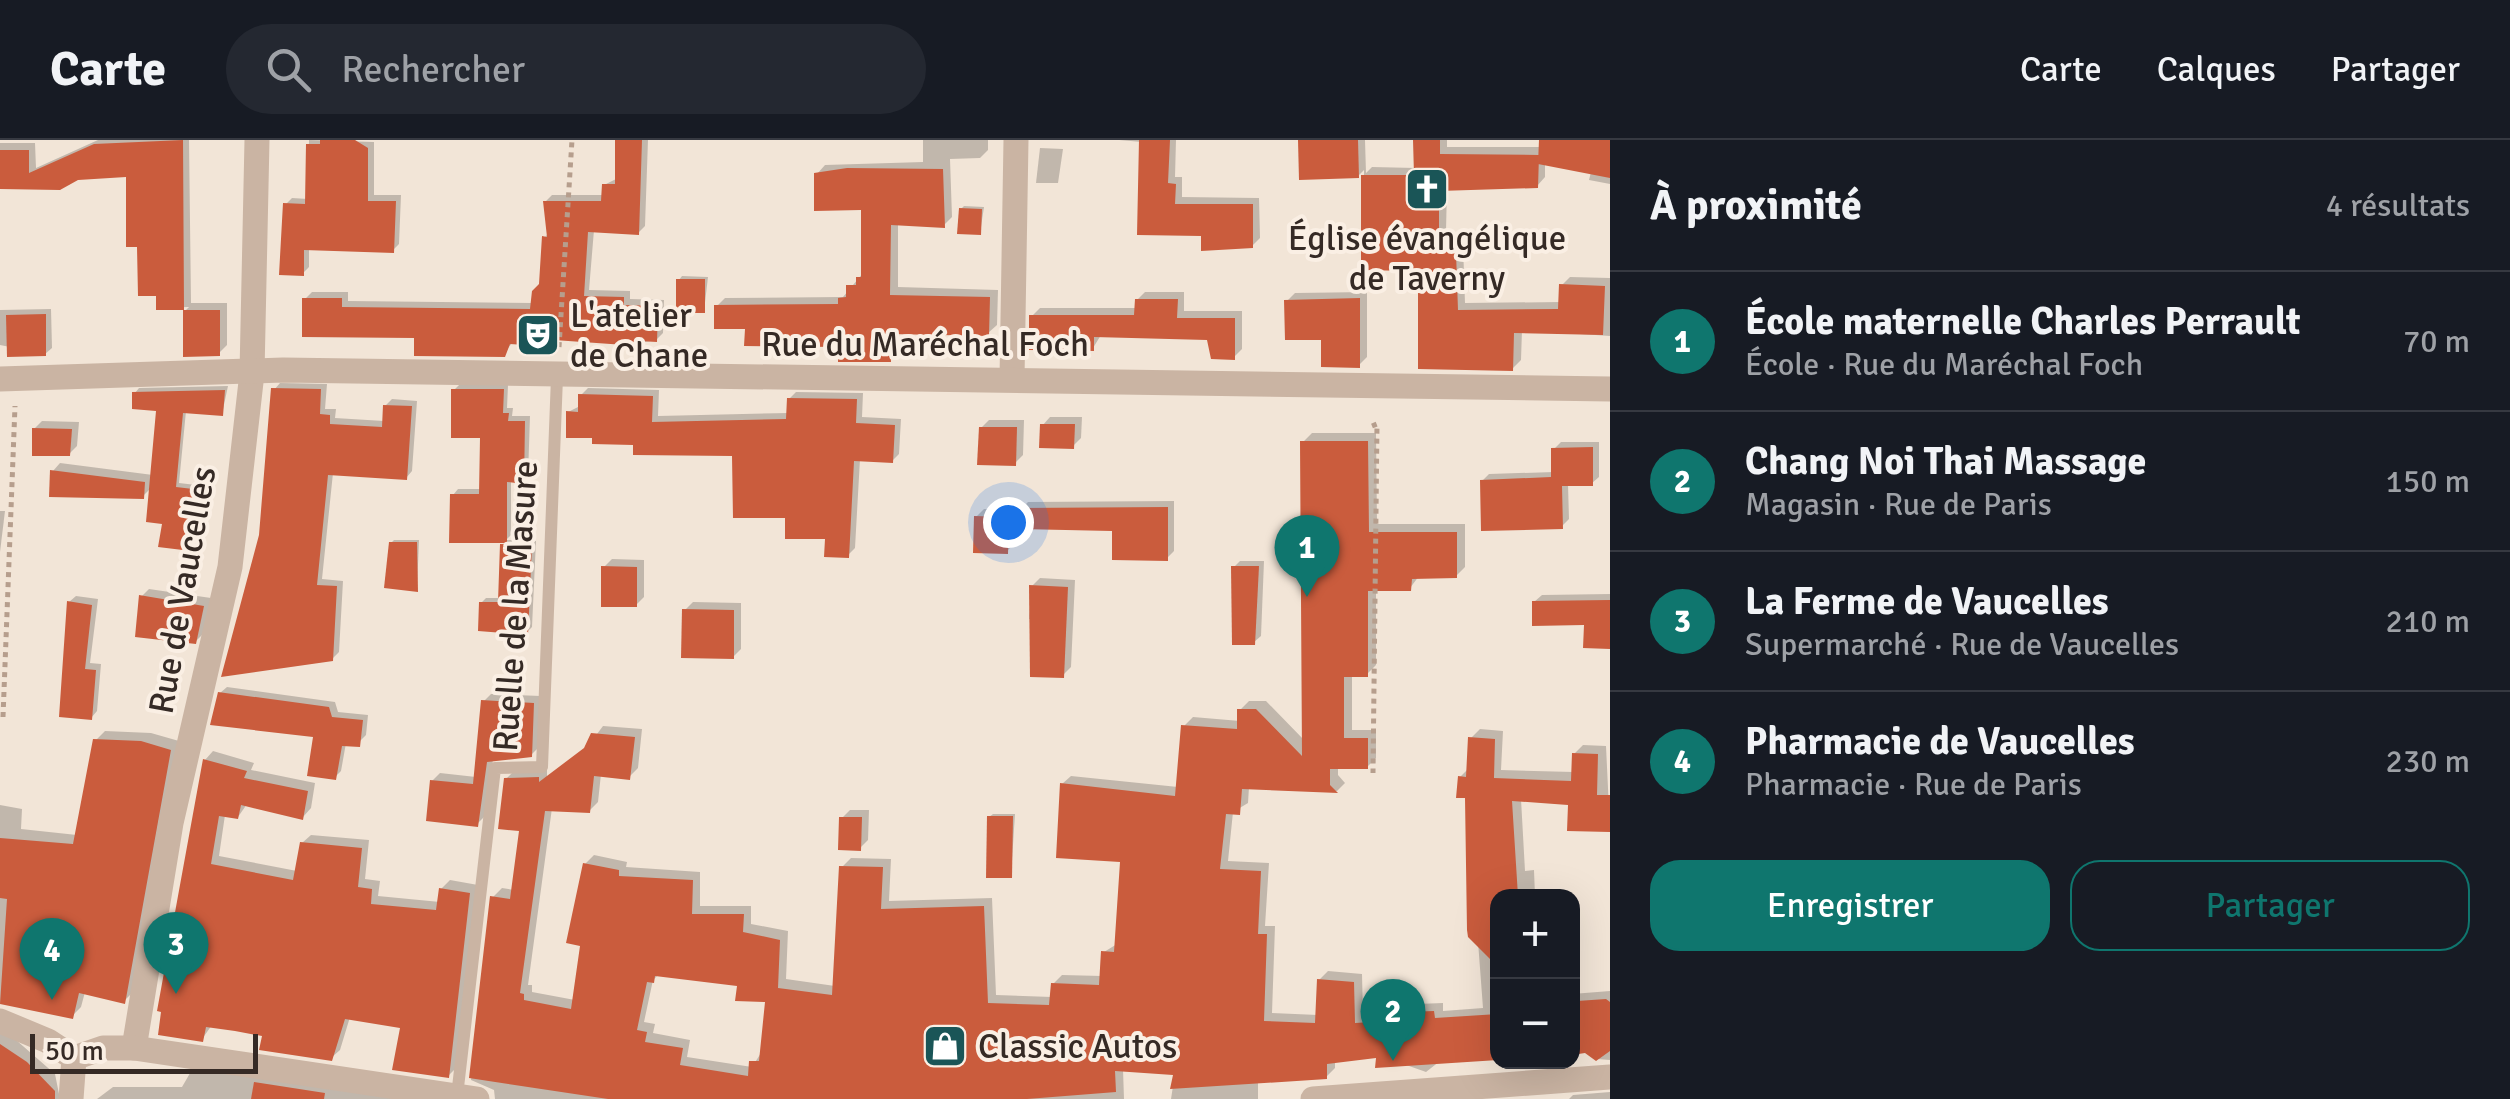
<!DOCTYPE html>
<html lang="fr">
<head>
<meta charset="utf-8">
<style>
  :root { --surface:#171b24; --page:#242831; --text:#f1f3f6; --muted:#9ea1a6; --line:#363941; --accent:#0f766e }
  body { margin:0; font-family:Signika,sans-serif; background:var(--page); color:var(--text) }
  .controls { position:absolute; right:30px; bottom:30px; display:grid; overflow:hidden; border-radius:20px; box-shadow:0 10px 40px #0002 }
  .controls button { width:90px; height:90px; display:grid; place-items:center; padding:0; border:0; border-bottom:2px solid var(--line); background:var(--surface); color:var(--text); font:50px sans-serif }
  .scale { position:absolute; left:30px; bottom:25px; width:228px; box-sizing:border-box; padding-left:10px; border:5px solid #352a25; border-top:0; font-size:28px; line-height:35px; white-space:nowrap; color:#352a25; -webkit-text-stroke:8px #faefe4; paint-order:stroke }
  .you { position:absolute; left:1008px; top:382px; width:35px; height:35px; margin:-25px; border:8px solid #fff; border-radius:50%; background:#1a73e8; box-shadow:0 0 0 15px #1a73e833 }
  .badge { display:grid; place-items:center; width:65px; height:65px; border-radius:50%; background:var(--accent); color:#fff; font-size:32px; font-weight:700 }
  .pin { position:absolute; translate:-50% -82px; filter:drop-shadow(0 2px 5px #0008) }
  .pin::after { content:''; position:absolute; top:52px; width:35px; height:30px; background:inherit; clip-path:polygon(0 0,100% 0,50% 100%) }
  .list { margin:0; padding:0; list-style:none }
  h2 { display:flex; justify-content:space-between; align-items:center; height:130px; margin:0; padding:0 40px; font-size:42px }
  h2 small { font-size:32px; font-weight:400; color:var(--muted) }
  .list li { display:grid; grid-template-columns:65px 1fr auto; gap:30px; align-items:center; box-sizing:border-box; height:140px; padding:0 40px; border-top:2px solid var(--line) }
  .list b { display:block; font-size:38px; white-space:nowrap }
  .list p { margin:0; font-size:32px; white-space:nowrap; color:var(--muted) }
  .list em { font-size:32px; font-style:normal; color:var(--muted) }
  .actions { display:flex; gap:20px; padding:30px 40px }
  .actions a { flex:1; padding:22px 0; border:2px solid var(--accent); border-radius:30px; text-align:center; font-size:35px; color:var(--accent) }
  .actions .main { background:var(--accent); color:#fff }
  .icon { flex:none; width:55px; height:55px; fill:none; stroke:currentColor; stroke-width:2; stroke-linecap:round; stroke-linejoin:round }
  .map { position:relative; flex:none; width:1610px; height:959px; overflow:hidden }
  header { display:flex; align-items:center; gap:60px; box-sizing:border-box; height:140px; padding:0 50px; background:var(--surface); border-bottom:2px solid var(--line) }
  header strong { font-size:48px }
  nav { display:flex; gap:55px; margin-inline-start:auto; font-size:35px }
  .search { width:700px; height:90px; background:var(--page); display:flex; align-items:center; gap:25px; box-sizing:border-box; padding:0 35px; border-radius:55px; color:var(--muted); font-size:38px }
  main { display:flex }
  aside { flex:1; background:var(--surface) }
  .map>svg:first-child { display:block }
  .shadow { fill:#0003; fill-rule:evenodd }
  .building { fill:#ca5c3d; fill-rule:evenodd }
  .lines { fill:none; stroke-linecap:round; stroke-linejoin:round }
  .path { stroke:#b69e8d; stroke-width:5; stroke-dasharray:5 5; stroke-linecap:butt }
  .service { stroke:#cab4a3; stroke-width:12 }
  .minor { stroke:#cab4a3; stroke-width:25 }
  .tertiary { stroke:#cab4a3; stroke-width:25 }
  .labels { text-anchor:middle; stroke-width:8; stroke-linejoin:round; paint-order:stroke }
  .poi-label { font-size:35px; fill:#352a25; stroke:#faefe4; text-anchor:start }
  .street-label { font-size:35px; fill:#352a25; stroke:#faefe4 }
</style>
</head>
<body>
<header>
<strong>Carte</strong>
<div class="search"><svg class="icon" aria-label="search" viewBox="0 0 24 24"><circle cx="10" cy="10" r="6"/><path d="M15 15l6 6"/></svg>Rechercher</div>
<nav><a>Carte</a><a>Calques</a><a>Partager</a></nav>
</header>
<main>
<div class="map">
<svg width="1610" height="959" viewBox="0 0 1610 959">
  <rect width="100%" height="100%" fill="#f2e5d7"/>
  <!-- shadow -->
  <g class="shadow">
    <path d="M98,0H189L191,163H227V205L219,213L185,171L189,167L158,168V154L140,104L128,35L0,46V3H35L36,28Z"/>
    <path d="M309,0L374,2V55H401L399,104L393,110L309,108V127L303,133L286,64L292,58L308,59Z"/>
    <path d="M618,0H648L645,86L638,93L594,90L589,150L630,151V159L664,160L663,193L656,200L638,203L560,198L553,205L513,202L504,213L416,196L305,159L312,152H348V161L533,163L541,144L544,98L549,93L545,62L552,55H604V45L618,38Z"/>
    <path d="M923,0H988V10L980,18L950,19L952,77L944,85L898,83V147L998,150L997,185L988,193L898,192V212L890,220L748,186L717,166L725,158L843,157L863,133L864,68L817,34L825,25L923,22Z"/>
    <path d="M1119,0H1176L1175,37H1182V57L1259,58L1260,98L1252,106L1203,94L1140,93L1142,2Z"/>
    <path d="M1300,0H1365L1366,33L1372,27L1416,28V0H1447V7H1541L1542,0H1610V44L1589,40L1591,32L1545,22V37L1537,46L1447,48L1446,91H1455V105L1463,104L1465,163L1561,162L1562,145L1570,137L1610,138V196L1522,190L1521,220L1512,229L1414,128L1363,127L1364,30L1358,36Z"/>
    <path d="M1040,8L1063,9L1058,43H1036Z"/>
    <path d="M964,66L984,67L980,93L961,69Z"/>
    <path d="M682,136L708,137L704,171L679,140Z"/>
    <path d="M1145,152H1184V171H1242V209L1234,217L1209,198L1101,195L1093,208L1032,176L1040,168H1137V160Z"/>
    <path d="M1367,152V217L1359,225L1287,161L1295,153Z"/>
    <path d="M51,169L52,208L45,214L0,205V170Z"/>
    <path d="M280,243L327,244L325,269H336L335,278L384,281L385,266L392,259L417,261L412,331L406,338L333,333L322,439L343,441L339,512L332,519L261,396L274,250Z"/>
    <path d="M460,244L508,245L507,268H513L512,276H530L528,336L523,341L511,340V395L506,400L536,401L532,487L527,492L481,489V463L486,458H501L502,405L507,401L452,400L453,355L458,349H481L483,296L453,295L454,250Z"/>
    <path d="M228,246L222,274L186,271L179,343L213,347L209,374L199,377L190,408L165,382L151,348L143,356L53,331L60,323L153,335L159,269L135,253L139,248Z"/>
    <path d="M588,248L659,250L658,276L789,273V259L796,252L863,253L862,277L901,279L899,314L892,321L860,319L855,408L848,415L827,397L788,376L734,313L594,296L568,272L580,266L581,255Z"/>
    <path d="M1050,277H1082L1081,298L1073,306L1042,286Z"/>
    <path d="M989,280H1024L1023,315L1015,323L981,288Z"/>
    <path d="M42,281L79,282L77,306L69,314L34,289Z"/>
    <path d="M1312,293H1376L1377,384H1465V427L1456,436H1419L1410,448H1376V525L1367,534H1352V590H1376V618L1367,627L1338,626V635L1345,643L1337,651L1249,647L1248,663L1233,672L1228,721L1269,723L1265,786H1275L1272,873L1318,875L1319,840L1328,831L1362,834L1363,875L1408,873L1417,864L1443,863V871L1483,868L1467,656L1460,637L1469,628L1471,598L1480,589L1503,591L1501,630L1574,632V614L1583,605L1606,606L1610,690L1570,662L1521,659L1525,731L1534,730L1535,756H1498V918L1440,921L1426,932L1378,915L1335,920V928L1326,937L1258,941V959H1171L1175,933L1123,929L1124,959H495L494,950L471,940L493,757L502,748L514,750L522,688L506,639L515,630L547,629V637L588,606L603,586L642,589L638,628L629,637L601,634L598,662L589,671L552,668L528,845H532V852L575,860L583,804L585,724L594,715L627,722L626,727L700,732V766H751V784L788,791L786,839L835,846L842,727L851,718L891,719L889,761L992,758L996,855L1052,857L1053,844L1062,835L1102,836L1104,812L1117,804L1123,719L1062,644L1071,636L1178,647L1184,586L1193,577L1240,581V570L1249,561H1266L1304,600L1303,302ZM659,834L740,843L768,860L761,913L752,927L687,917L690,900L653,893L655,884L644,882L653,840Z"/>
    <path d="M1561,302H1599V337L1592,343L1568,344L1569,379L1562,386L1482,341L1489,334L1554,332V309Z"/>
    <path d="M1174,361V411L1167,418L1115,389L1021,369L1028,362Z"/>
    <path d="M984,369L1016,370L1015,403L1007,411L976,377Z"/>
    <path d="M0,371H5L0,412Z"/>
    <path d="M394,400H419L417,449L391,403Z"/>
    <path d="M612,419L644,420V457L636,465L604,427Z"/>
    <path d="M1240,421H1264L1261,496L1254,502L1234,427Z"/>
    <path d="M1040,438L1075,440L1071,527L1063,535L1034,479H1029L1032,446Z"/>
    <path d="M149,449L211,458L203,494L195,502L141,457Z"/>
    <path d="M1610,454V506L1587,482L1534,462L1542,455Z"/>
    <path d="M76,456L98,459L90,523L101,524L97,571L91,578L69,462Z"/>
    <path d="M693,462L741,463V509L733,517L685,470Z"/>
    <path d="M227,547L335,562L338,572L368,575L366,595L359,602L346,603L341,631L335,637L316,595L220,553Z"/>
    <path d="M491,554L541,556L539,607L531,615L493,619L485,676L477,684L432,641L440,633L476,637L484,561Z"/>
    <path d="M105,591L151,593L179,601L133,852L124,861L85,852L81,867L72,876L0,863V665L22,669L21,689L77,695L96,600Z"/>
    <path d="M213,611L254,623L251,630L315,643L311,668L303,677L247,664L238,677L225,675L219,716L297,731L302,703L311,695L369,700L365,739L380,741L378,756L440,762L441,749L450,740L478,745L457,927L448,936L403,886L350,877L340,910L331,918L265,893L212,885L202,899L205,620Z"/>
    <path d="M850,670H869L868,700L860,708L842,678Z"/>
    <path d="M993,674H1015L1011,735L989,677Z"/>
    <path d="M1610,851V920L1597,919L1586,911L1572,912V854Z"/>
    <path d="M0,886L55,934L59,954L66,959H0Z"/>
    <path d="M193,928L440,959H97L113,947H182Z"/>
    <path d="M1610,952V959H1569L1573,955Z"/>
  </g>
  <!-- building -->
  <g class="building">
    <path d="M183,0L184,170H156V156H138L137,107H126V37L78,40L60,50L0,49V10H29V33L94,4Z"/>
    <path d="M320,0H355L368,8V61H396L394,113L304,110V136L279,135L283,63L305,64L306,4H320Z"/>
    <path d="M615,0H642L639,95L588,92L584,156L624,157V165L658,166L657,202L639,201V206L554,200V207L510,204L505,217L414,216V198L302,197V158H342V167L530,169L532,151L539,144L542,96L547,97L543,61H601L602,44H615Z"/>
    <path d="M1139,0H1170L1168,43L1176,44L1175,64H1253V108L1201,111V96L1137,95Z"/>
    <path d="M1298,0H1358L1359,38L1299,40Z"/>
    <path d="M1413,0H1440V14L1539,15L1538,48L1439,51V98L1448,99V112H1456L1458,170L1558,169L1559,144L1605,146L1603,195L1514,193L1513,231L1418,229V140H1412V131L1361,130V35H1414Z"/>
    <path d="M1539,0H1610V38L1538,24Z"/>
    <path d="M847,28L943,29L945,88L891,85L890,155L990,157L989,196L890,194L891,222H838V207L744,206L745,189H714V165L838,164V158L846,157V145H856V137H861V70L814,71V33Z"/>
    <path d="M959,68L982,69L981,95L957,94Z"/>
    <rect x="676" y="139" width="29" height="34"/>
    <path d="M1360,158V228L1321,227V200H1285L1284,160Z"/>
    <path d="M1135,159H1178L1177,178H1235V220L1211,219L1207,200L1094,197V211L1029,210V175H1134Z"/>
    <path d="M183,170H220V216L183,217Z"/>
    <path d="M46,174V216L7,217L6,175Z"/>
    <path d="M271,248L321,249L320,274L330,275V284L382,287L383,265L412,266L407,340L328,335L317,445L337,446L333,521L221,537L259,395Z"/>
    <path d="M451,249H504L503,273H509L508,281H525L524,344L507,342V403H449L450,354H479L480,298H451Z"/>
    <path d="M225,250L223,276L183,273L176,347L210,351L206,381L196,379L191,411L158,407L162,384L146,382L156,271L132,269V252Z"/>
    <path d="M578,254L653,256L652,282L786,279L787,258L857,259L856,283L895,285L893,323L854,321L849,418L824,417L825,399H785V378H733L732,316L633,315V305L592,304V298H566V271L578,272Z"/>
    <path d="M1040,284H1075L1074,309L1039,308Z"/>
    <path d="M979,287H1017L1016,326L977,325Z"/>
    <path d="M32,288L72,289L70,316H32Z"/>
    <path d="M1300,301H1368L1369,392H1457V438L1412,439L1411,451H1368V537H1344V598H1368V629H1330V645L1338,653L1242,649L1240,675L1226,674L1220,729L1261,731L1258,794H1267L1264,881L1315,883L1317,839L1354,842L1355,883L1406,880L1405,872L1434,871L1435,878L1498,874V920L1375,928L1376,918L1327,924V939L1170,949L1173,935L1115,931L1116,952L1027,959H608L469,938L490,756L510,759L519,691L498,689L504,638L539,637V642L584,608L591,593L635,597L630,640L594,636L590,673L545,671L520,853L524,854V860L571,869L580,806L566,803L583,723L619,730V736L693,740L692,774H744L743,792L780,800L778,848L832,855L839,726L883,727L881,769L984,766L988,863L1049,865L1051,843L1099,845L1101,811L1114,812L1120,722L1056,718L1060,643L1175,656L1181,585L1237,589V569H1256L1302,616ZM655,836L737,846L735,861L765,862L759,921H749L748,936L680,925L683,908L645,902L647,892L637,890L647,842L654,843Z"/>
    <path d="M1593,307V346H1562L1563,389L1481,391L1480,340L1551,337V308Z"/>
    <path d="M50,330L145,342L144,359L49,357Z"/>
    <path d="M1168,367V421L1112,420V391L1019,389V368Z"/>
    <path d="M974,376L1009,377L1008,414L973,413Z"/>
    <path d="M389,402H417L418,452L384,448Z"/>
    <path d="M500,404L532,405L528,495L478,491L479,462H498Z"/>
    <path d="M601,426L637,427V467H601Z"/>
    <path d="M1231,426H1259L1255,505H1232Z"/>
    <path d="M1029,445L1068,447L1064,538L1030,537Z"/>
    <path d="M139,455L204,466L196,504L135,497Z"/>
    <path d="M1610,460V509L1583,508L1584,485L1532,486V461Z"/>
    <path d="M67,461L92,465L85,529L96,530L92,580L59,577Z"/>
    <path d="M682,469L734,470V519L681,518Z"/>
    <path d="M218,552L329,567L332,577L363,580L360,607L342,606L336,640L307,636L313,597L210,585Z"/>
    <path d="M481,560L534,563L532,617L487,622L478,687L426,681L430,640L473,644Z"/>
    <path d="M1468,597L1495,599L1494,638L1571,641L1572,613L1598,614L1597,655H1610V692L1567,691L1568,665L1512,661L1518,756H1498V827L1468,797L1467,790L1465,658H1456L1458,636L1466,637Z"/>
    <path d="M93,599L141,601L171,610L125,864L79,853L73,879L0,864L7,759L0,758V698L73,704Z"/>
    <path d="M203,619L247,631L244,638L308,651L303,680L241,665L238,679L219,676L211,724L293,740L300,702L362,708L358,747L372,749L371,764L436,770L439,748L470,753L449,938L392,930L400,888L345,879L332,921L259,910L262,896L235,891L206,887L203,902L158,895L161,872L157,871Z"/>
    <path d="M987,676H1013L1012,738H986Z"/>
    <path d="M839,677H862L861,711L838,710Z"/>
    <path d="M1606,859L1610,862V911L1596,921L1585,913L1572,915V870L1577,869V861Z"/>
    <path d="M0,904L27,922L55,951V959H0Z"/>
    <path d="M254,942L325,953L324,959H251Z"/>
  </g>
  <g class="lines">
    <!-- path -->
    <g class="path">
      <path d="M559,207L572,0"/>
      <path d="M1372,286L1377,284L1373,633"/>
      <path d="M3,577L15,266"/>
    </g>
    <!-- service -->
    <path class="service" d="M457,956L495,628L542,627L557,237"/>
    <!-- minor -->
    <g class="minor">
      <path d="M1012,239L1016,0"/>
      <path d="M134,908L171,683L230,427L252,233L257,0"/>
      <path d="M71,959L74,918"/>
    </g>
    <!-- tertiary -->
    <g class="tertiary">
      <path d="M0,239L283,230L1610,249"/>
      <path d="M0,881L48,901L74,918L103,908H134L477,959"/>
      <path d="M1313,959L1610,937"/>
    </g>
  </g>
  <!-- icons -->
  <defs>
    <g id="church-square" transform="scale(2.25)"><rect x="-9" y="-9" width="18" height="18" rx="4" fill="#1a5557" stroke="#faefe4"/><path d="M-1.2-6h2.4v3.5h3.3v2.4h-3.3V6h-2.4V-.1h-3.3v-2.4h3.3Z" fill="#fff"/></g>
    <g id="theatre-square" transform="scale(2.25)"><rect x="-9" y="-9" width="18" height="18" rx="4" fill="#1a5557" stroke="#faefe4"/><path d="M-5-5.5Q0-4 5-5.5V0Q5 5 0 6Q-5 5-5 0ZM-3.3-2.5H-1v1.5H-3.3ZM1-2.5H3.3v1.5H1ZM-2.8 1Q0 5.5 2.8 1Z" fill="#fff"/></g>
    <g id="shop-square" transform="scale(2.25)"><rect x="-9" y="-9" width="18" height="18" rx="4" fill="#1a5557" stroke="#faefe4"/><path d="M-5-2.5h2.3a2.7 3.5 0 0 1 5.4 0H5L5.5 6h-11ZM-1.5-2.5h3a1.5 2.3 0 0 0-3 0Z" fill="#fff"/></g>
  </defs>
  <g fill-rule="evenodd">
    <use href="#church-square" x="1427" y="49"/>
    <use href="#theatre-square" x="538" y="195"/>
    <use href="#shop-square" x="945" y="906"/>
  </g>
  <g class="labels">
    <!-- poi labels -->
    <g class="poi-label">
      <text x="1427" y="110" text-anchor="middle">Église évangélique<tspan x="1427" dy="40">de Taverny</tspan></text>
      <text x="570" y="187">L'atelier<tspan x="570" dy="40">de Chane</tspan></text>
      <text x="978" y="918">Classic Autos</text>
    </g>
    <!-- street labels -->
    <g class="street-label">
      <text x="925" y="216">Rue du Maréchal Foch</text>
      <text transform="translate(182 450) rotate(-80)" y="12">Rue de Vaucelles</text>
      <text transform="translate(515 466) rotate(-86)" y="12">Ruelle de la Masure</text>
    </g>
  </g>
</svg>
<div class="controls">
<button>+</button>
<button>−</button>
</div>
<div class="scale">50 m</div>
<div class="you"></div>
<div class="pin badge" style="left:1307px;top:457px">1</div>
<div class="pin badge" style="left:1393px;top:921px">2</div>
<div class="pin badge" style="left:176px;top:854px">3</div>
<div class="pin badge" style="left:52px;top:860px">4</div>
</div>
<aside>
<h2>À proximité<small>4 résultats</small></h2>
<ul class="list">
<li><span class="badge">1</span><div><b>École maternelle Charles Perrault</b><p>École · Rue du Maréchal Foch</p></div><em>70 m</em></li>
<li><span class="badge">2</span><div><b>Chang Noi Thai Massage</b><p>Magasin · Rue de Paris</p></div><em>150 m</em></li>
<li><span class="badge">3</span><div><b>La Ferme de Vaucelles</b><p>Supermarché · Rue de Vaucelles</p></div><em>210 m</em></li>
<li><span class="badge">4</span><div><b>Pharmacie de Vaucelles</b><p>Pharmacie · Rue de Paris</p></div><em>230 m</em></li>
</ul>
<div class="actions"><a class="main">Enregistrer</a><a>Partager</a></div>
</aside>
</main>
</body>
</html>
